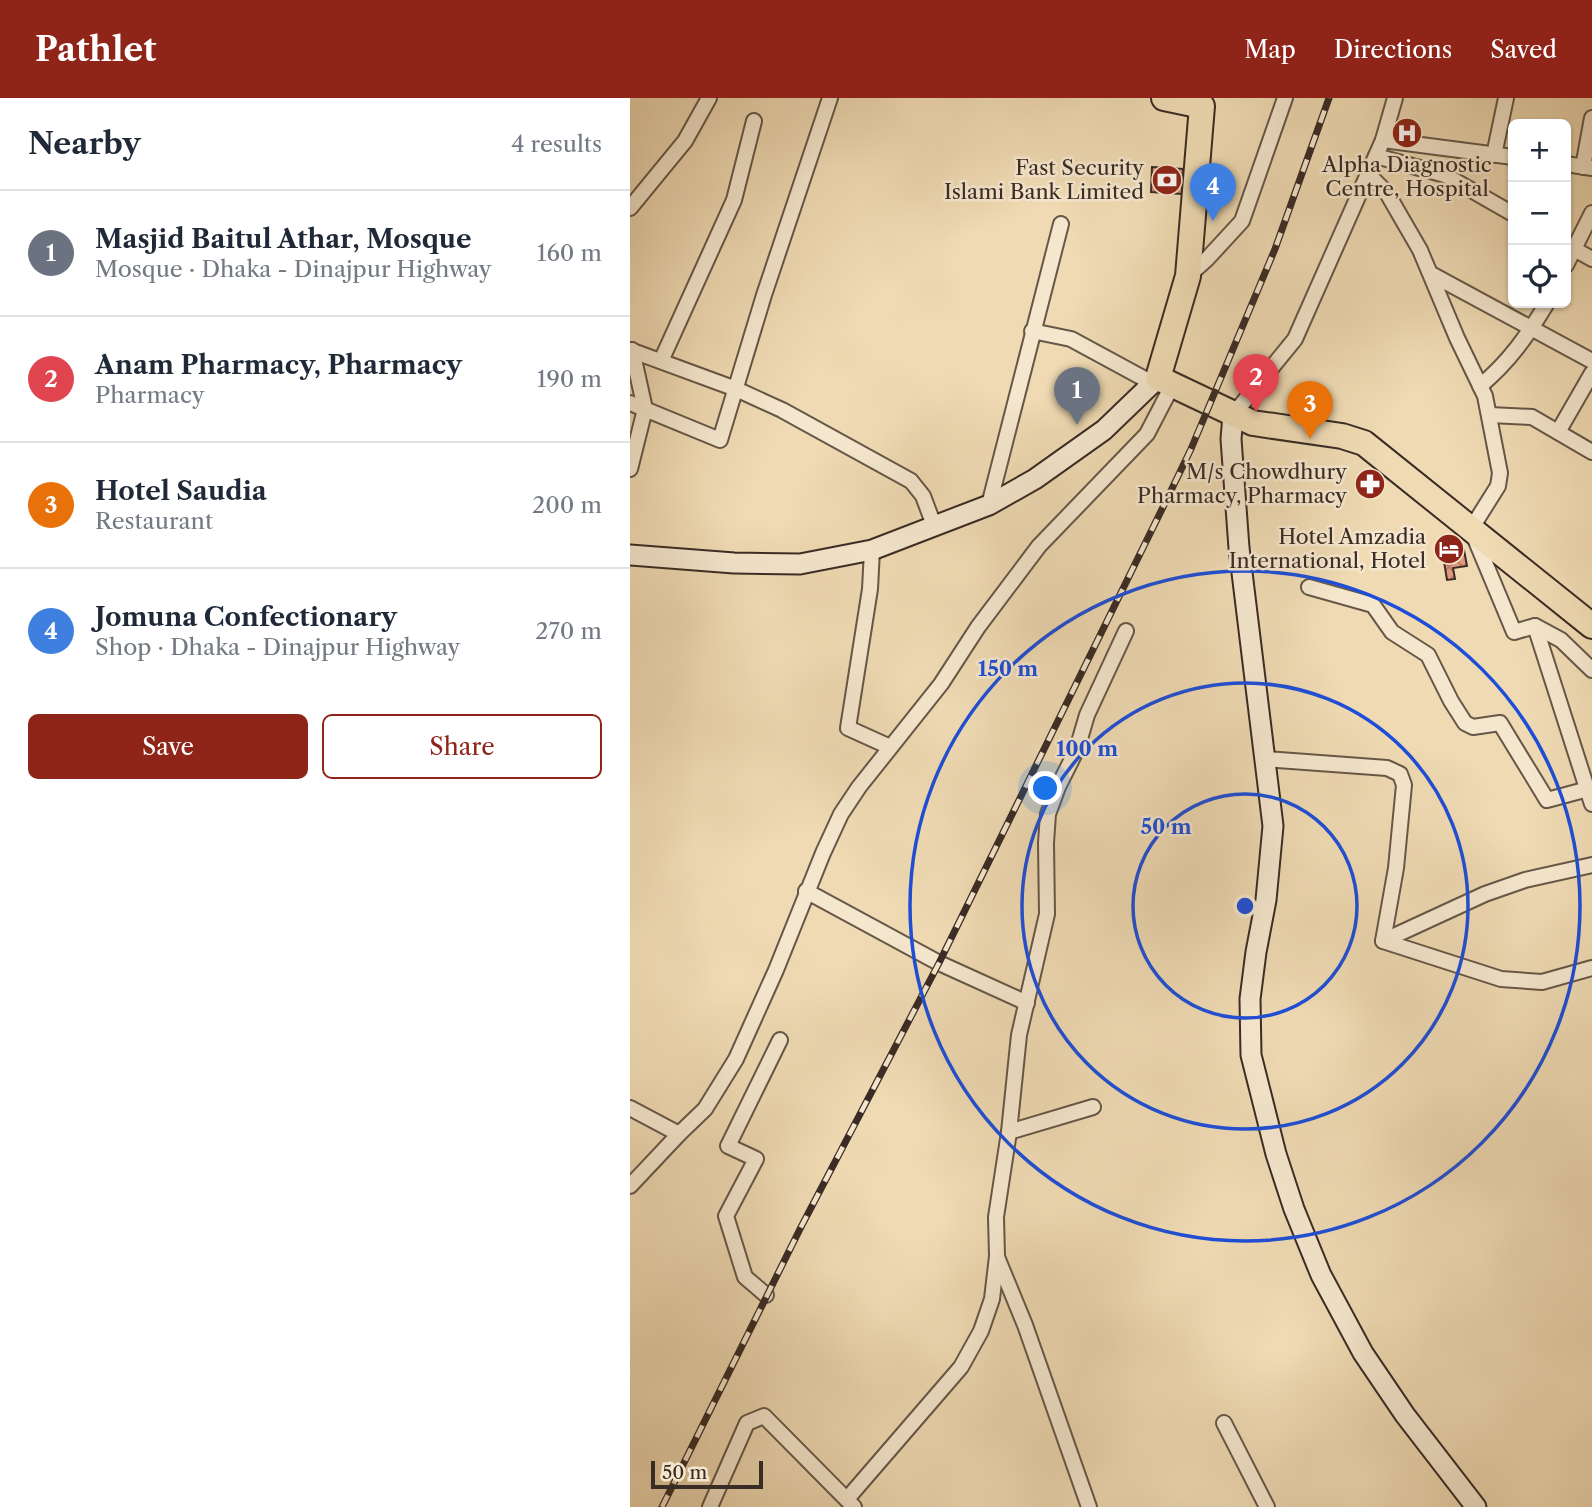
<!DOCTYPE html>
<html lang="en">
<head>
<meta charset="utf-8">
<style>
  :root { --surface:#fff; --page:#f6f6f7; --text:#1f2937; --muted:#747a83; --line:#e0e1e3; --accent:#8f2418 }
  body { margin:0; font-family:"Libre Caslon Text",serif; background:var(--page); color:var(--text) }
  .controls { position:absolute; right:21px; top:21px; display:grid; overflow:hidden; border-radius:10px; box-shadow:0 2px 5px #0004 }
  .controls button { width:63px; height:63px; display:grid; place-items:center; padding:0; border:0; border-bottom:2px solid var(--line); background:var(--surface); color:var(--text); font:35px sans-serif }
  .scale { position:absolute; left:21px; bottom:18px; width:112px; box-sizing:border-box; padding-left:7px; border:4px solid #392b25; border-top:0; font-size:19px; line-height:24px; white-space:nowrap; color:#392b25; -webkit-text-stroke:5px #f5e7ce; paint-order:stroke }
  .you { position:absolute; left:416px; top:691px; width:24px; height:24px; margin:-18px; border:5px solid #fff; border-radius:50%; background:#1a73e8; box-shadow:0 0 0 10px #1a73e833 }
  .badge { display:grid; place-items:center; width:46px; height:46px; border-radius:50%; background:var(--accent); color:#fff; font-size:23px; font-weight:700 }
  .pin { position:absolute; translate:-50% -58px; filter:drop-shadow(0 2px 4px #0008) }
  .pin::after { content:''; position:absolute; top:37px; width:24px; height:21px; background:inherit; clip-path:polygon(0 0,100% 0,50% 100%) }
  .list { margin:0; padding:0; list-style:none }
  h2 { display:flex; justify-content:space-between; align-items:center; height:91px; margin:0; padding:0 28px; font-size:30px }
  h2 small { font-size:23px; font-weight:400; color:var(--muted) }
  .list li { display:grid; grid-template-columns:46px 1fr auto; gap:21px; align-items:center; box-sizing:border-box; height:126px; padding:0 28px; border-top:2px solid var(--line) }
  .list b { display:block; font-size:26px; white-space:nowrap }
  .list p { margin:0; font-size:23px; white-space:nowrap; color:var(--muted) }
  .list em { font-size:23px; font-style:normal; color:var(--muted) }
  .actions { display:flex; gap:14px; padding:21px 28px }
  .actions a { flex:1; padding:16px 0; border:2px solid var(--accent); border-radius:10px; text-align:center; font-size:24px; color:var(--accent) }
  .actions .main { background:var(--accent); color:#fff }
  .icon { flex:none; width:38px; height:38px; fill:none; stroke:currentColor; stroke-width:2; stroke-linecap:round; stroke-linejoin:round }
  .map { position:relative; flex:none; width:962px; height:1409px; overflow:hidden }
  header { display:flex; align-items:center; gap:42px; box-sizing:border-box; height:98px; padding:0 35px; background:var(--accent); color:#fff }
  header strong { font-size:33px }
  nav { display:flex; gap:38px; margin-inline-start:auto; font-size:24px }
  main { display:flex }
  aside { flex:1; background:var(--surface) }
  .map>svg:first-child { display:block }
  .building { fill:url(#building-cross-hatch); stroke:#392b25; stroke-width:2 }
  .lines { fill:none; stroke-linecap:round; stroke-linejoin:round }
  .street-casing { stroke:#665748; stroke-width:18 }
  .secondary-casing { stroke:#392b25; stroke-width:23 }
  .highway-casing { stroke:#392b25; stroke-width:28 }
  .street { stroke:#f5e7ce; stroke-width:14 }
  .secondary { stroke:#f5e7ce; stroke-width:19 }
  .highway { stroke:#efdab3; stroke-width:24 }
  .rail-casing { stroke:#392b25; stroke-width:7 }
  .rail { stroke:#f5e7ce; stroke-width:4.5; stroke-dasharray:13; stroke-linecap:butt }
  .ring { fill:none; stroke:#1d4ed8; stroke-width:3.5 }
  .labels { text-anchor:middle; stroke-width:5; stroke-linejoin:round; paint-order:stroke }
  .poi-label { font-size:21px; fill:#392b25; stroke:#f5e7ce; text-anchor:end }
  .centre { fill:#1d4ed8; stroke:#f5e7ce; stroke-width:3.5 }
  .ring-label { font-size:21px; text-anchor:middle; font-weight:bold; fill:#1d4ed8; stroke:#f5e7ce; stroke-width:5; stroke-linejoin:round; paint-order:stroke }
</style>
</head>
<body>
<header>
<strong>Pathlet</strong>
<nav><a>Map</a><a>Directions</a><a>Saved</a></nav>
</header>
<main>
<aside>
<h2>Nearby<small>4 results</small></h2>
<ul class="list">
<li><span class="badge" style="background:#6b7280">1</span><div><b>Masjid Baitul Athar, Mosque</b><p>Mosque · Dhaka - Dinajpur Highway</p></div><em>160 m</em></li>
<li><span class="badge" style="background:#e0444e">2</span><div><b>Anam Pharmacy, Pharmacy</b><p>Pharmacy</p></div><em>190 m</em></li>
<li><span class="badge" style="background:#e8710a">3</span><div><b>Hotel Saudia</b><p>Restaurant</p></div><em>200 m</em></li>
<li><span class="badge" style="background:#3f7fe0">4</span><div><b>Jomuna Confectionary</b><p>Shop · Dhaka - Dinajpur Highway</p></div><em>270 m</em></li>
</ul>
<div class="actions"><a class="main">Save</a><a>Share</a></div>
</aside>
<div class="map">
<svg width="962" height="1409" viewBox="0 0 962 1409">
  <defs>
    <pattern id="building-cross-hatch" width="8" height="8" patternUnits="userSpaceOnUse" patternTransform="scale(1.75)"><rect width="8" height="8" fill="#e3967b"/><path d="M0 0l8 8M0 8l8-8" fill="none" stroke="#b97b65"/></pattern>
  </defs>
  <rect width="100%" height="100%" fill="#efdab3"/>
  <filter id="stains"><feTurbulence type="fractalNoise" baseFrequency=".00286" numOctaves="4"/><feColorMatrix values="0 0 0 0 .2 0 0 0 0 .09 0 0 0 0 .02 0 0 0 .5 -.17"/></filter>
  <radialGradient id="worn" r=".72"><stop offset=".6" stop-color="#630" stop-opacity="0"/><stop offset="1" stop-color="#630" stop-opacity=".3"/></radialGradient>
  <!-- building -->
  <g class="building">
    <path d="M522,69L553,71L552,96L521,94Z"/>
    <path d="M828,442L830,453L834,452L837,468L823,470L825,481L817,482L811,445Z"/>
  </g>
  <g class="lines">
    <!-- street casing -->
    <g class="street-casing">
      <g id="street">
        <path d="M753,42L883,59"/>
        <path d="M864,57L876,0"/>
        <path d="M746,58L815,77L883,116"/>
        <path d="M936,66L962,70"/>
        <path d="M953,69L962,20"/>
        <path d="M738,76L757,95L790,152L827,240L855,298L870,375L868,388L841,431L884,534L905,528L962,706"/>
        <path d="M0,110L55,43L79,0"/>
        <path d="M937,147L962,161"/>
        <path d="M936,167L962,115"/>
        <path d="M801,176L962,263"/>
        <path d="M558,178L577,161L612,123L655,0"/>
        <path d="M402,233L441,241L524,286"/>
        <path d="M0,252L106,291L152,312L281,383L293,398L305,430"/>
        <path d="M31,263L104,102L124,23"/>
        <path d="M850,288C879,264 898,237 917,205"/>
        <path d="M0,305L90,342L134,197L200,0"/>
        <path d="M603,317L665,241L753,42L765,0"/>
        <path d="M860,317L902,319L962,354"/>
        <path d="M928,334L962,275"/>
        <path d="M0,371L15,311L2,252"/>
        <path d="M359,407L431,126"/>
        <path d="M242,452L240,491L218,630L260,649"/>
        <path d="M679,489L743,507L762,534L798,557L821,603L835,625L843,629L870,625L917,702L958,691"/>
        <path d="M905,528L931,542L962,572"/>
        <path d="M635,661L757,670L770,676L774,687L766,770L753,843L871,881L912,884L962,870"/>
        <path d="M176,793L309,865L397,905"/>
        <path d="M753,843L855,796L895,782L962,767"/>
        <path d="M0,1010L49,1036L0,1088"/>
        <path d="M379,1034L463,1009"/>
        <path d="M49,1036L75,1011L106,961L146,872L193,755L211,716L229,689L311,586L348,529L409,448L517,336L543,286"/>
        <path d="M367,1159L395,1227L459,1409"/>
        <path d="M136,1197L115,1179L96,1118L126,1061L98,1048L150,942"/>
        <path d="M594,1325L637,1409"/>
        <path d="M217,1401L331,1269L351,1233L362,1201L367,1158L366,1119L379,1034L389,937L417,816L416,745L418,716L428,689L447,651L457,617L496,533"/>
        <path d="M80,1409L117,1325L134,1318L224,1409"/>
      </g>
    </g>
    <!-- secondary casing -->
    <g class="secondary-casing">
      <g id="secondary">
        <path d="M603,317L601,341L609,450L643,728L636,802L626,854L620,901L621,957L646,1056L664,1111L691,1177L733,1255L775,1317L846,1409"/>
        <path d="M0,457L104,465L170,466L242,452L359,407L405,381L474,332L528,280"/>
      </g>
    </g>
    <!-- highway casing -->
    <g class="highway-casing">
      <path id="highway" d="M534,0L572,8L558,178L528,280L623,325L712,338L734,345L962,528"/>
    </g>
    <!-- street -->
    <use href="#street" class="street"/>
    <!-- secondary -->
    <use href="#secondary" class="secondary"/>
    <!-- highway -->
    <use href="#highway" class="highway"/>
    <!-- rail casing -->
    <g class="rail-casing">
      <path id="rail" d="M32,1409L171,1129L309,865L536,403L561,351L645,151L699,0"/>
    </g>
    <!-- rail -->
    <use href="#rail" class="rail"/>
  </g>
  <!-- distance rings -->
  <g class="ring">
    <circle cx="615" cy="808" r="112"/>
    <circle cx="615" cy="808" r="223"/>
    <circle cx="615" cy="808" r="335"/>
  </g>
  <!-- icons -->
  <defs>
    <g id="hospital-disc" transform="scale(1.575)"><circle r="9.5" fill="#8f2418" stroke="#f5e7ce"/><path d="M-5-5h3v3.5h4V-5h3V5h-3V1.5h-4V5h-3Z" fill="#fff"/></g>
    <g id="bank-disc" transform="scale(1.575)"><circle r="9.5" fill="#8f2418" stroke="#f5e7ce"/><path d="M-6-4H6V4H-6ZM0-2.3a2.3 2.3 0 1 0 0 4.6a2.3 2.3 0 1 0 0-4.6Z" fill="#fff"/></g>
    <g id="pharmacy-disc" transform="scale(1.575)"><circle r="9.5" fill="#8f2418" stroke="#f5e7ce"/><path d="M-2-6h4v4h4v4h-4v4h-4v-4h-4v-4h4Z" fill="#fff"/></g>
    <g id="hotel-disc" transform="scale(1.575)"><circle r="9.5" fill="#8f2418" stroke="#f5e7ce"/><path d="M-6-4.5h1.5V1H6V5H4.5V3h-9V5H-6ZM-4 0a1.8 1.8 0 1 1 3.6 0ZM.5 0V-2.5h3Q6-2.5 6 0Z" fill="#fff"/></g>
  </defs>
  <g fill-rule="evenodd">
    <use href="#hospital-disc" x="777" y="35"/>
    <use href="#bank-disc" x="537" y="82"/>
    <use href="#pharmacy-disc" x="740" y="386"/>
    <use href="#hotel-disc" x="819" y="451"/>
  </g>
  <g class="labels">
    <!-- poi labels -->
    <g class="poi-label">
      <text x="777" y="74" text-anchor="middle">Alpha Diagnostic<tspan x="777" dy="24">Centre, Hospital</tspan></text>
      <text x="514" y="77">Fast Security<tspan x="514" dy="24">Islami Bank Limited</tspan></text>
      <text x="717" y="381">M/s Chowdhury<tspan x="717" dy="24">Pharmacy, Pharmacy</tspan></text>
      <text x="796" y="446">Hotel Amzadia<tspan x="796" dy="24">International, Hotel</tspan></text>
    </g>
  </g>
  <circle cx="615" cy="808" r="10" class="centre"/>
  <g class="ring-label">
    <text x="378" y="578">150 m</text>
    <text x="457" y="658">100 m</text>
    <text x="536" y="736">50 m</text>
  </g>
  <rect width="100%" height="100%" filter="url(#stains)"/>
  <rect width="100%" height="100%" fill="url(#worn)"/>
</svg>
<div class="controls">
<button>+</button>
<button>−</button>
<button><svg class="icon" aria-label="locate" viewBox="0 0 24 24"><circle cx="12" cy="12" r="6"/><path d="M12 2v4M12 18v4M2 12h4M18 12h4"/></svg></button>
</div>
<div class="scale">50 m</div>
<div class="you"></div>
<div class="pin badge" style="left:447px;top:327px;background:#6b7280">1</div>
<div class="pin badge" style="left:626px;top:314px;background:#e0444e">2</div>
<div class="pin badge" style="left:680px;top:341px;background:#e8710a">3</div>
<div class="pin badge" style="left:583px;top:123px;background:#3f7fe0">4</div>
</div>
</main>
</body>
</html>
